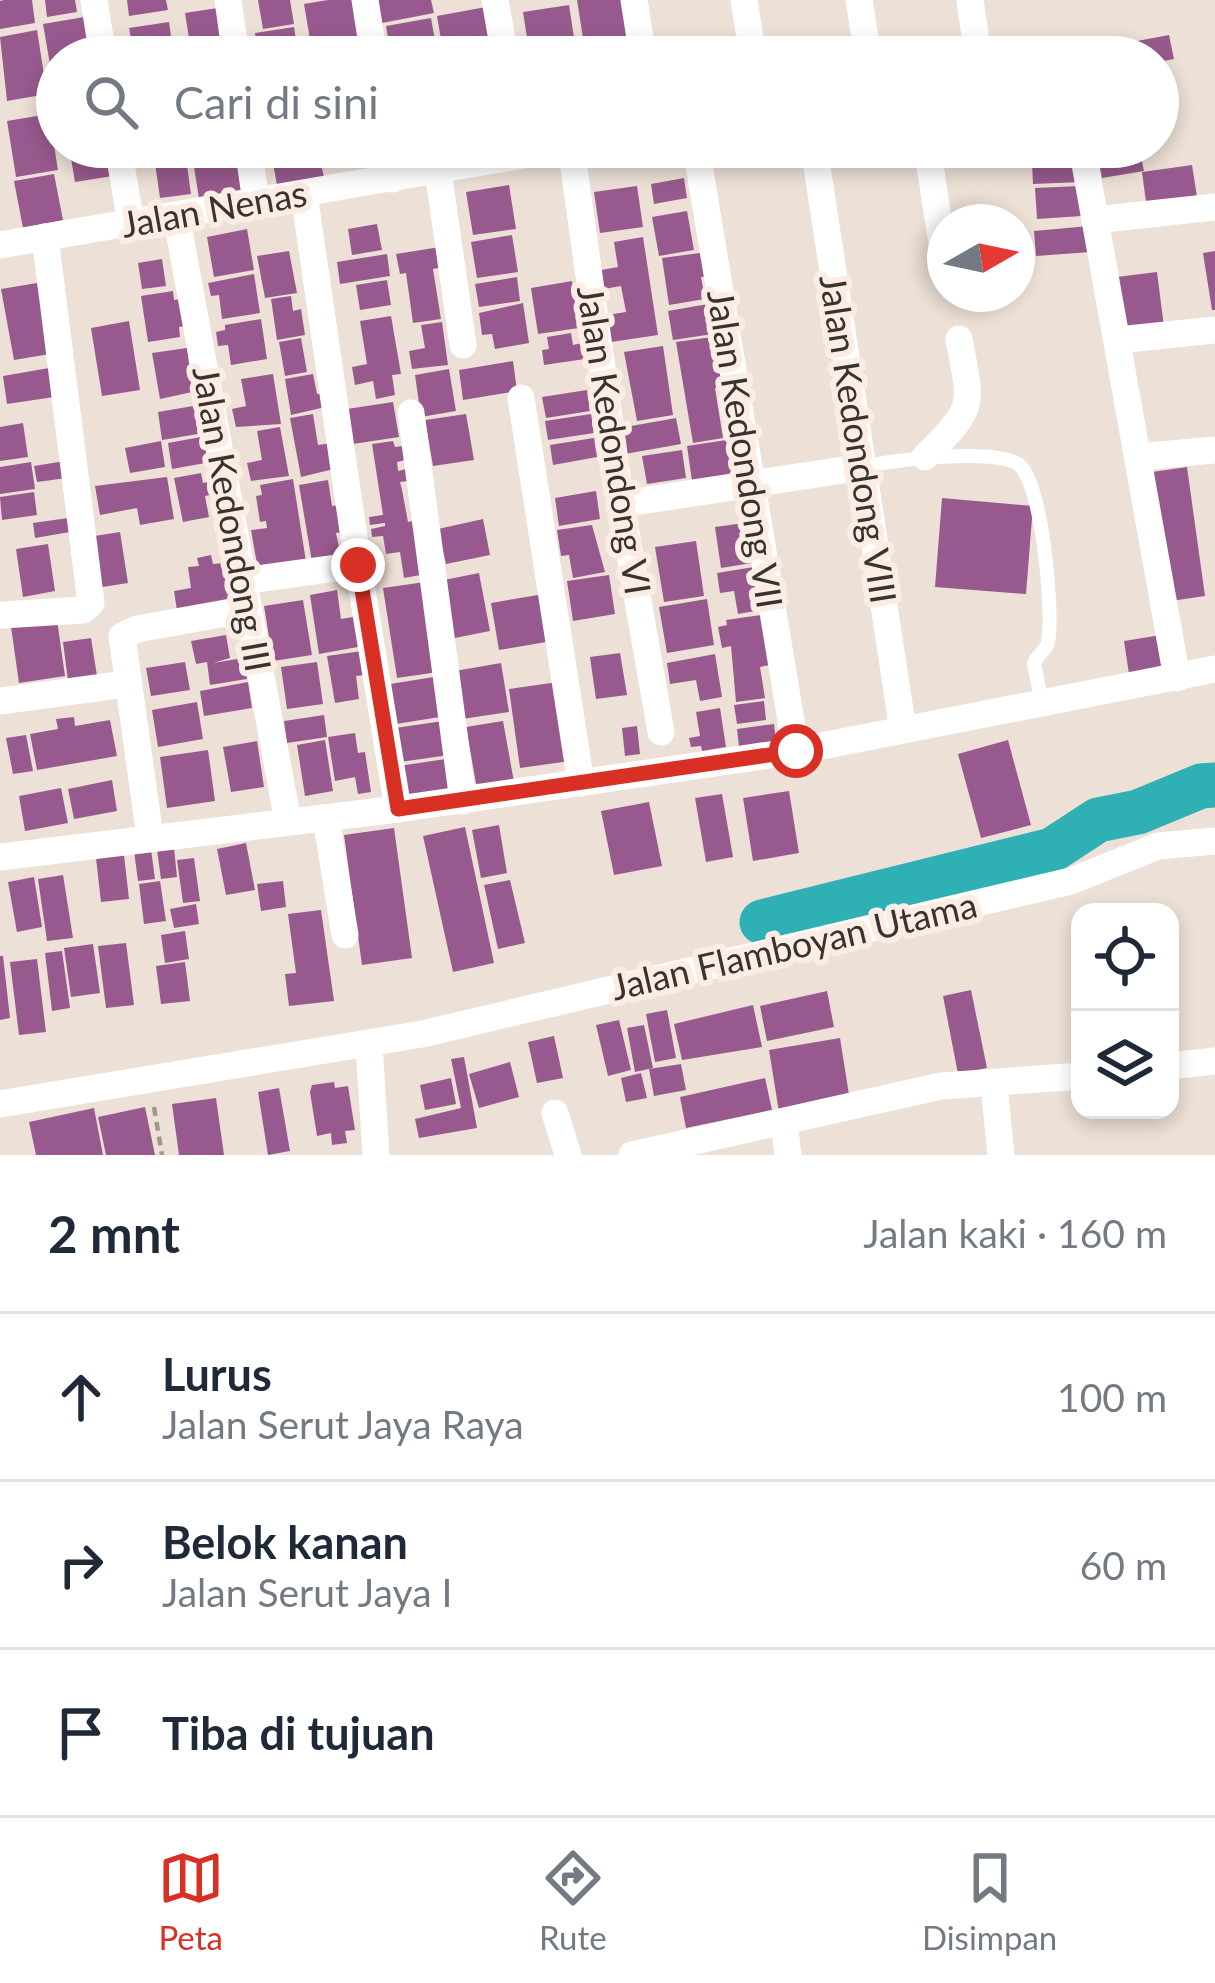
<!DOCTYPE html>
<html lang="id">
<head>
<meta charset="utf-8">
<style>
  :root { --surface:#fff; --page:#f2f2f3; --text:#1f2937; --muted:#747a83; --line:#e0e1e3; --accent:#d93025 }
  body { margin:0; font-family:Lato,sans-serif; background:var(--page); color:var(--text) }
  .controls { position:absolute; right:36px; bottom:36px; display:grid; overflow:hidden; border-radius:24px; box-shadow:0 6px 18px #0003 }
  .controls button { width:108px; height:108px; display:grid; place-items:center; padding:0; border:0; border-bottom:3px solid var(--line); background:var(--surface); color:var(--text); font:60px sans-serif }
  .compass { position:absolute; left:927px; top:204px; width:108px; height:108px; border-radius:50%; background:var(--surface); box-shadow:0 6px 18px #0003; rotate:81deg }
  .stop { position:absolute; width:36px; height:36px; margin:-27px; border:9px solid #d93025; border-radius:50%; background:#fff }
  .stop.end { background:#d93025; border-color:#fff; box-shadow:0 3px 12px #0008 }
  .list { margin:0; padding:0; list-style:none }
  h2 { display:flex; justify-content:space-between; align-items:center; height:156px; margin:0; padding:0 48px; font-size:51px }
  h2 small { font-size:39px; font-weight:400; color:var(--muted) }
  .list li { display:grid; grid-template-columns:78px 1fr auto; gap:36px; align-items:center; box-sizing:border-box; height:168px; padding:0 48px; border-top:3px solid var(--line) }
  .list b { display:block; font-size:45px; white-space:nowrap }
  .list p { margin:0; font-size:39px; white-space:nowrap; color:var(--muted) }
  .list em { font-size:39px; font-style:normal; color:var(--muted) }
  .icon { flex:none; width:66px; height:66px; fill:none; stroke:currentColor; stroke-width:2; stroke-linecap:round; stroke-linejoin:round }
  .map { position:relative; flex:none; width:1215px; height:1155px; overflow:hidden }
  .search { position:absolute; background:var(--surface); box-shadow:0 6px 18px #0003; left:36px; right:36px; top:36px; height:132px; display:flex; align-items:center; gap:30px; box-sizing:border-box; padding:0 42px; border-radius:66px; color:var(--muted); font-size:45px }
  .sheet { height:660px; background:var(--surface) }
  nav { display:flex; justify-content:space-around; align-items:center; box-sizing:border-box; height:168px; border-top:3px solid var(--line); background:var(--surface); font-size:33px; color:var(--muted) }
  nav a { display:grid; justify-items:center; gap:6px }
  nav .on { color:var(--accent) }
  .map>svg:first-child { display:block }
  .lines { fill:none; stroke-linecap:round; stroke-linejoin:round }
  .river { stroke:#2fb0b5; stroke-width:45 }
  .building { fill:#985a8e }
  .path { stroke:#a0978f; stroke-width:4.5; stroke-dasharray:9 6; stroke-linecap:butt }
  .lane { stroke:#fff; stroke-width:14 }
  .street { stroke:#fff; stroke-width:27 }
  .route { stroke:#d93025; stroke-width:15 }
  .labels { text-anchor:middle; stroke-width:12; stroke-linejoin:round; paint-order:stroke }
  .street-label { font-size:36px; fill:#38332f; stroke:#fbede4 }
</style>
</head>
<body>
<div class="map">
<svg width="1215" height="1155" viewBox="0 0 1215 1155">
  <rect width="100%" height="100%" fill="#ede0d6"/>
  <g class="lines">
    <!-- river -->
    <path class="river" d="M762,922L1052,850L1098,820L1138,812L1201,786L1215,785"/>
  </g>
  <!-- building -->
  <g class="building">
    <path d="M4,0H32L35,23L0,29V1Z"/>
    <path d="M45,0H75L77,12L47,17Z"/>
    <path d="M127,0H166L168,10L129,16Z"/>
    <path d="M258,0H290L294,24L263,29Z"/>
    <path d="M328,0H352L359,42L312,51L304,4Z"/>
    <path d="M378,0H431L434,13L382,23Z"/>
    <path d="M577,0H623L630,44L585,51Z"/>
    <path d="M569,5L577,57H530L523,12Z"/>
    <path d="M224,7L232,57H192L185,13Z"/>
    <path d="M486,7L495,57H444L437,16Z"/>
    <path d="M90,16L97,57H57V75L52,76L43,24Z"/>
    <path d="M431,18L438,57H391L386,26Z"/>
    <path d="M169,22L174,57H152V53L134,55L129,28Z"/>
    <path d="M294,27L298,52L259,57L255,33Z"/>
    <path d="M37,30L47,94L7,101L0,37Z"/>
    <path d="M1169,35L1174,59L1158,62V57H1124L1121,44Z"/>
    <path d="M1058,39L1061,57H1005L1004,48Z"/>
    <path d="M1113,41L1116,57H1074L1072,48Z"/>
    <path d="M49,114L58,170L16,177L7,121Z"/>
    <path d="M69,147H114L119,175L75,182Z"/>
    <path d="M270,147H317L324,177L277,185Z"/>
    <path d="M406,147H452L454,162L410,170Z"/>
    <path d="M1096,147H1139L1144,171L1102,178Z"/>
    <path d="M185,151L191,194L160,198L154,156Z"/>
    <path d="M243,159L248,191L199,199L194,167Z"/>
    <path d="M1079,160L1081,182L1033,184L1032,162Z"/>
    <path d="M1192,165L1198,203L1147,210L1142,172Z"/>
    <path d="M54,174L63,220L23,228L14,181Z"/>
    <path d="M684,178L687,198L654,204L651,184Z"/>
    <path d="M509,185L516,229L473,235L466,192Z"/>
    <path d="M637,186L643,227L600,233L594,192Z"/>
    <path d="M1080,186L1082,216L1037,219L1035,188Z"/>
    <path d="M687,211L694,250L659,256L652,217Z"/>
    <path d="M377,224L382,250L352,255L348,229Z"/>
    <path d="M1089,226L1091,252L1036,256L1034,231Z"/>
    <path d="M247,229L254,270L214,277L207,237Z"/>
    <path d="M512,235L518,272L477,278L471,242Z"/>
    <path d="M643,237L658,335L611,342L607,315L626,312L621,286L604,289L601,270L618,267L614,242Z"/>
    <path d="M440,247L444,267L433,269L441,319L413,323L406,273L400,274L396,254Z"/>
    <path d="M289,251L297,293L265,298L257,256Z"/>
    <path d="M1215,251V310H1212L1203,253Z"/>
    <path d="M707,252L710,276L701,277L705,299L669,305L662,258Z"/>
    <path d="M387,254L390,276L340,284L337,262Z"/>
    <path d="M162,259L166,286L142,289L138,263Z"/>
    <path d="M1157,272L1164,327L1125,333L1117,277Z"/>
    <path d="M254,274L260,313L222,319L219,295L211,296L208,283Z"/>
    <path d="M517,277L520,301L479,307L475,284Z"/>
    <path d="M387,280L391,305L360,310L356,285Z"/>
    <path d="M572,281L579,328L538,334L531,288Z"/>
    <path d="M37,283L50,354L14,360L1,289Z"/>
    <path d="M173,291L174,300L181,299L185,326L179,327L180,337L148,342L141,296Z"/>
    <path d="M291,296L293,311L301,309L305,335L277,340L271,299Z"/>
    <path d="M523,303L529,343L495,349L492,334L482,335L479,313Z"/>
    <path d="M708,304L713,334L673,340L668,311Z"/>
    <path d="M391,316L401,374L392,375L395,395L376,399L373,381L355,385L352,367L367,364L360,321Z"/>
    <path d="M261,319L267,359L231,365L228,345L218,346L216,332L225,330V325Z"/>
    <path d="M129,321L140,390L102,396L91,328Z"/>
    <path d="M442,322L448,365L412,369L409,351L425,348L421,325Z"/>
    <path d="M571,333L573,345L582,343L585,359L544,365L542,350L549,349L547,337Z"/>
    <path d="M719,336L727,386L715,388L723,438L693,443L676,342Z"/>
    <path d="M301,338L307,372L285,376L279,342Z"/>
    <path d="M663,346L673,415L637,421L624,352Z"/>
    <path d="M187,348L190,371L203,368L206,389L160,399L152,353Z"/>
    <path d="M513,361L517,391L463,400L459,370Z"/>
    <path d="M49,368L54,397L7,404L3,376Z"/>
    <path d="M449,369L456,411L421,417L415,375Z"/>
    <path d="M273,374L281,424L236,427L232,409L246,406L241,379Z"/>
    <path d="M313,374L317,394L332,392L334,405L291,415L285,379Z"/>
    <path d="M587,390L590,411L546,418L542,397Z"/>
    <path d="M393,402L399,437L353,444L347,409Z"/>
    <path d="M199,405L204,433L162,440L158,412Z"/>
    <path d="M313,414L318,445L338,442L342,467L301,477L290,418Z"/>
    <path d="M466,414L474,460L433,466L425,420Z"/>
    <path d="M591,414L594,433L548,440L545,421Z"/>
    <path d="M676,418L681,444L625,454L620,428Z"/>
    <path d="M23,423L28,457L0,461V427Z"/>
    <path d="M280,427L289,476L251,481L247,463L262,460L257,431Z"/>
    <path d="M206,436L211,462L172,469L168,443Z"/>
    <path d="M594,438L597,457L553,465L550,445Z"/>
    <path d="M733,439L740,482L693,488L687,446Z"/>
    <path d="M161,441L165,467L130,473L125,448Z"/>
    <path d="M393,441L395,447L403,446L405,460L397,462L398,471L406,469L408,481L400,482L402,490L408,522L418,520L426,574L404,578L400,552L386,554L383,536L372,537L371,529L385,526V523L370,525L369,517L383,515L372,444Z"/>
    <path d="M682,450L686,478L647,484L642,456Z"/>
    <path d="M65,461L67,478L37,482L34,466Z"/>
    <path d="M31,462L35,489L0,494V467Z"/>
    <path d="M1187,467L1205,596L1171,601L1152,472Z"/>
    <path d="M201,473L203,483L217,480L219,493L205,496L209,517L183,522L174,478Z"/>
    <path d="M167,477L174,519L140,525L137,508L100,515L95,486Z"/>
    <path d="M293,479L307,568L259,575L251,530L267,528L266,521L260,522L256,496L262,495L260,485Z"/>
    <path d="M328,480L332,506L339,505L344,532L336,533L341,557L312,562L299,485Z"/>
    <path d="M596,491L600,519L559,526L555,498Z"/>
    <path d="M34,492L37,515L2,520L0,497Z"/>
    <path d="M942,498L1033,506L1026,594L935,587Z"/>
    <path d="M68,518L70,532L35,538L33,523Z"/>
    <path d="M483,519L490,555L446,564L438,529Z"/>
    <path d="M751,522L758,562L721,568L715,527Z"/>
    <path d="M592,525L605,572L573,578L569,555L561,556L557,530Z"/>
    <path d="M120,532L128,583L96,588L88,537Z"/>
    <path d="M696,541L704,596L664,602L655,547Z"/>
    <path d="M48,544L55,591L23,597L16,549Z"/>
    <path d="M211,555L213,564L235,562L241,610L178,617L174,591L191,588L188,567L199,566L197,558Z"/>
    <path d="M760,566L767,609L738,614L734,591L720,593L717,573Z"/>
    <path d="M479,573L490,631L450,639L439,581Z"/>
    <path d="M609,575L615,614L573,621L567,581Z"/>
    <path d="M425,582L438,672L397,678L383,588Z"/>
    <path d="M337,590L341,619L365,615L369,645L319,654L310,595Z"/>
    <path d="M544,594L552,641L499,650L491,603Z"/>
    <path d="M707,599L714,645L667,653L659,607Z"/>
    <path d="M303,600L312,655L273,661L264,606Z"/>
    <path d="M761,615L770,665L760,667L765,698L736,702L731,646L722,648L718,627L727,625L726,620Z"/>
    <path d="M57,620L65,676L19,683L11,627Z"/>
    <path d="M226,635L230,658L213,663L243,658L247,679L210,685L207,662L196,664L191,641Z"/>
    <path d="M1161,635L1166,669L1129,674L1124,641Z"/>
    <path d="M91,638L97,676L68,681L63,642Z"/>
    <path d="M369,650L373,674L356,676L359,699L335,703L327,656Z"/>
    <path d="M620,653L627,695L596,699L590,657Z"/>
    <path d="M715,654L722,697L700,701L696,680L670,684L667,663Z"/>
    <path d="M185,662L190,690L151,696L146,668Z"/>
    <path d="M317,662L323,704L287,709L281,667Z"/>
    <path d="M501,663L509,712L462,719L455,671Z"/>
    <path d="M440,676L446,716L396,724L390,684Z"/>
    <path d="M248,682L252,708L204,716L200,691Z"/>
    <path d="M558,682L570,761L520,768L509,689Z"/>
    <path d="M764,701L766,720L737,724L734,705Z"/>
    <path d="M197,702L203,739L158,747L152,710Z"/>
    <path d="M720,708L726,747L702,751L701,746L691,747L689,738L700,736L696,712Z"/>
    <path d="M324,715L327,737L287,743L284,721Z"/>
    <path d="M74,717L75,726L110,720L117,756L37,770L30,734L58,729L56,719Z"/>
    <path d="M443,721L449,755L400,762L395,728Z"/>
    <path d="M503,721L514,782L477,789L466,727Z"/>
    <path d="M774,724L777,751L740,756L737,729Z"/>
    <path d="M637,726L640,754L625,756L622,728Z"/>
    <path d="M355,733L358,753L365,752L371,792L358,794L355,777L335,781L328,737Z"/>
    <path d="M26,735L33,771L13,774L6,738Z"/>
    <path d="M325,740L333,791L305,796L297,745Z"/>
    <path d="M1008,740L1031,825L981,838L958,754Z"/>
    <path d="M257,741L264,787L231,792L223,747Z"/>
    <path d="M208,750L215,801L167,808L160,757Z"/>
    <path d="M452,758L458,796L405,804L399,766Z"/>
    <path d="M112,780L117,811L74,819L68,789Z"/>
    <path d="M61,788L68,823L25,831L19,796Z"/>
    <path d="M789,791L799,853L753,861L743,798Z"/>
    <path d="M722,794L733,857L706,862L695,798Z"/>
    <path d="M649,802L662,866L614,875L601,811Z"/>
    <path d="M499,825L507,873L481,878L472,830Z"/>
    <path d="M465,827L494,963L453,972L423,836Z"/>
    <path d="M394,828L412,958L362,965L344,835Z"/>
    <path d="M246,843L255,890L226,895L217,849Z"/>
    <path d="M174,848L177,877L161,879L157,850Z"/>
    <path d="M151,849L155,879L138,881L134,851Z"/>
    <path d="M124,855L129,899L101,902L96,858Z"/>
    <path d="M194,858L200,901L183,903L177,860Z"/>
    <path d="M63,875L73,938L47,941L38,879Z"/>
    <path d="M34,877L42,927L17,932L8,882Z"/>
    <path d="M510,880L525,943L498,949L484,885Z"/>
    <path d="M160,881L166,921L144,924L139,884Z"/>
    <path d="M283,881L286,907L261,911L257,884Z"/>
    <path d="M196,904L199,924L174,928L170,909Z"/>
    <path d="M321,910L334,1001L289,1006L285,974L296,973L288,914Z"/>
    <path d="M185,931L189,959L165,963L161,935Z"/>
    <path d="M126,943L134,1005L106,1008L98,946Z"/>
    <path d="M93,944L100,993L71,997L64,948Z"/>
    <path d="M62,951L70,1008L52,1011L45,953Z"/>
    <path d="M0,956H3L10,1018L0,1020Z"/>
    <path d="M37,959L46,1032L19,1035L10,962Z"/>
    <path d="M185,962L190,1001L161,1004L156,966Z"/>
    <path d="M971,990L987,1068L958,1074L943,996Z"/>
    <path d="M827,991L834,1027L767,1041L760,1006Z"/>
    <path d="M753,1005L762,1047L682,1060L674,1024Z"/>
    <path d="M667,1010L676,1058L655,1062L646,1014Z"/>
    <path d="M619,1020L631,1070L608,1076L596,1025Z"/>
    <path d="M644,1025L653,1068L635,1072L627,1028Z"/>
    <path d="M554,1036L563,1078L537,1083L528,1042Z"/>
    <path d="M840,1038L850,1101L779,1112L769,1050Z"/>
    <path d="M464,1057L477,1128L419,1138L415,1119L461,1108L451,1059Z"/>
    <path d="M510,1062L519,1097L479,1108L469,1074Z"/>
    <path d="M681,1064L686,1090L654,1096L649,1069Z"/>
    <path d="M641,1073L647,1098L626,1102L621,1078Z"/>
    <path d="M451,1078L456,1104L425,1110L420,1085Z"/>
    <path d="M765,1078L772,1110L686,1128L680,1097Z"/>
    <path d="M334,1082L335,1088L348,1086L355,1130L345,1131L347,1143L332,1145L331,1133L317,1136L310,1092L312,1085Z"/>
    <path d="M279,1088L290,1151L268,1155L258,1092Z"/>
    <path d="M216,1098L224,1155H179L172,1104Z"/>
    <path d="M145,1107L155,1155H106L98,1117Z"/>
    <path d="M94,1108L103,1155H36L29,1122Z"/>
  </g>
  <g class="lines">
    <!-- path -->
    <path class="path" d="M154,1107L162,1155"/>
    <!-- lane -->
    <path class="lane" d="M863,467C893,460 993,448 1018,464C1042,480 1054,612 1048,642C1046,651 1037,654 1034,664L1042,703"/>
    <!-- street -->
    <g class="street">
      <path d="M94,0L103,57"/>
      <path d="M228,0L236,57"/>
      <path d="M365,0L374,57"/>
      <path d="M495,0L505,57"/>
      <path d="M634,0L643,57"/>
      <path d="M744,0L753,57"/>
      <path d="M859,0L868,57"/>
      <path d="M970,0L978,57"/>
      <path d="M118,147L131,223"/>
      <path d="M248,147L256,202"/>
      <path d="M388,147L393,179"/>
      <path d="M571,147L621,504L661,732"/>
      <path d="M696,147L796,751"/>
      <path d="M814,147L903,730"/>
      <path d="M927,147L945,262"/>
      <path d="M1082,147L1177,678"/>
      <path d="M438,171L463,345"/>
      <path d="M176,215L288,822"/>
      <path d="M1095,220L1215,207"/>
      <path d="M0,245L570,147"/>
      <path d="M1118,340L1215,330"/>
      <path d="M521,398L581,783"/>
      <path d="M411,413L463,801"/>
      <path d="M925,457C976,406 972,408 959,339"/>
      <path d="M1138,457L1215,450"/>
      <path d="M621,504L863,467"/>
      <path d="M358,565L398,809"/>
      <path d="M243,581L358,565L304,194"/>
      <path d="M2,615L83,610L91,603L45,237"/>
      <path d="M0,701L126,684"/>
      <path d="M326,818L345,935"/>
      <path d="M150,837L122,636L137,629L248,609"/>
      <path d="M0,857L398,809L668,770L796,751L1215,669"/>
      <path d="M369,1044L376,1155"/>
      <path d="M1170,1066L1215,1061"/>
      <path d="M994,1085L1001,1155"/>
      <path d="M0,1104L422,1034L1071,881L1158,846L1215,841"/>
      <path d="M555,1113L568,1155"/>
      <path d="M784,1122L788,1155"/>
      <path d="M632,1155L941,1086L1080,1076"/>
    </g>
  </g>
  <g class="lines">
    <!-- route -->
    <path class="route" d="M358,565L398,809L796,751"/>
  </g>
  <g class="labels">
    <!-- street labels -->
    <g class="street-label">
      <text transform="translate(214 209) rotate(-10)" y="13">Jalan Nenas</text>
      <text transform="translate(858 439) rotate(81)" y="13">Jalan Kedondong VIII</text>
      <text transform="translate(614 440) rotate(81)" y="13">Jalan Kedondong VI</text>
      <text transform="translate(745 449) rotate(81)" y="13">Jalan Kedondong VII</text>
      <text transform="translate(232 519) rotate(80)" y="13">Jalan Kedondong III</text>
      <text transform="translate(794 946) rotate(-13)" y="13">Jalan Flamboyan Utama</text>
    </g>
  </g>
</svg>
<div class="controls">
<button><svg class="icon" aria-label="locate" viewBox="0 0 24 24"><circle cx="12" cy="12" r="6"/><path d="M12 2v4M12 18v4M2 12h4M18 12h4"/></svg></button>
<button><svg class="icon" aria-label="layers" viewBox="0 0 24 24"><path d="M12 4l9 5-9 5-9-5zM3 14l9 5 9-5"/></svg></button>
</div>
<svg class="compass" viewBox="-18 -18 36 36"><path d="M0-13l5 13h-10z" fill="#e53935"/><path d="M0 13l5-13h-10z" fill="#747a83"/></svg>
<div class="stop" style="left:796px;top:751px"></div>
<div class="stop end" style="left:358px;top:565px"></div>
<div class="search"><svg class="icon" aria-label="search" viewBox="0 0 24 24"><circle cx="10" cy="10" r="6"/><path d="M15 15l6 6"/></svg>Cari di sini</div>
</div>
<section class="sheet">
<h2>2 mnt<small>Jalan kaki · 160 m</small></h2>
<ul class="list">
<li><svg class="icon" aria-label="ahead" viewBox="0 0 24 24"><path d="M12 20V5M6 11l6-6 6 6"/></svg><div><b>Lurus</b><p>Jalan Serut Jaya Raya</p></div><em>100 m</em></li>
<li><svg class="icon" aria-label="right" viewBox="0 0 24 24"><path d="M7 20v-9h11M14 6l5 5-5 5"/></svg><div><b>Belok kanan</b><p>Jalan Serut Jaya I</p></div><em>60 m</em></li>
<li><svg class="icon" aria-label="arrive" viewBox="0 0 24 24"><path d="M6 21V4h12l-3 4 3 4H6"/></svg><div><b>Tiba di tujuan</b></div></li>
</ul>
</section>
<nav>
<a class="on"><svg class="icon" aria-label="map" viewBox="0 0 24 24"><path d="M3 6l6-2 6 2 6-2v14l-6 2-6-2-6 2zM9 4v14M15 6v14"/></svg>Peta</a>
<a><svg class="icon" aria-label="directions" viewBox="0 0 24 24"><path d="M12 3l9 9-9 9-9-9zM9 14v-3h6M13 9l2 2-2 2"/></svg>Rute</a>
<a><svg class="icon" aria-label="saved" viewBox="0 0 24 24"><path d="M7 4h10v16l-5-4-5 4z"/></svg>Disimpan</a>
</nav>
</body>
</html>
